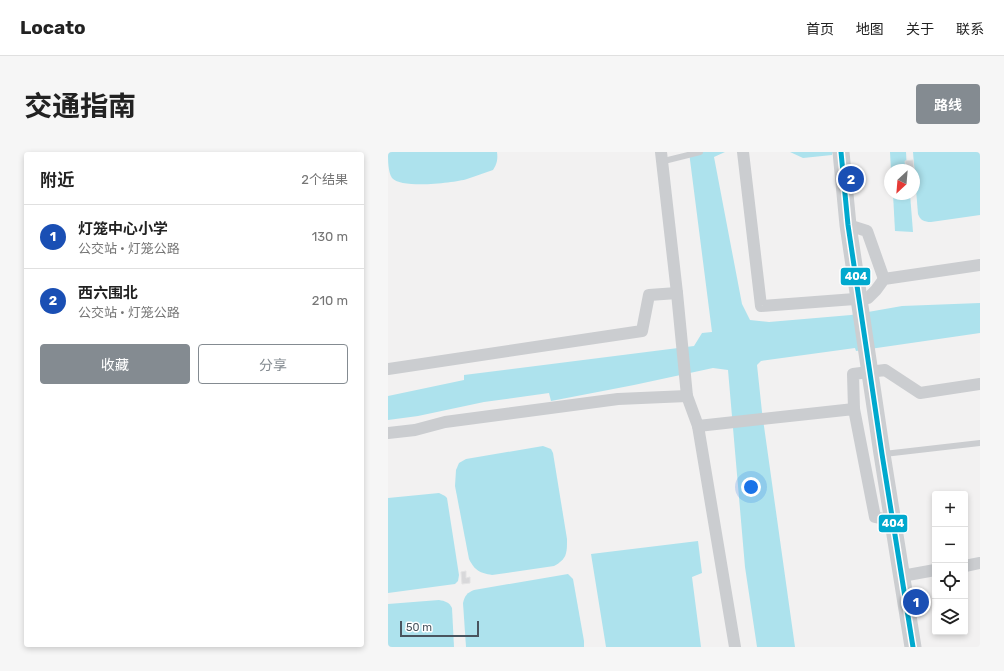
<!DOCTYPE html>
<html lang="zh">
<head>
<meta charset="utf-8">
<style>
  :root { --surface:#fff; --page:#f6f6f6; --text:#222; --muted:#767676; --line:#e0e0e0; --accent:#848b91 }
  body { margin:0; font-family:Rubik,"Noto Sans SC",sans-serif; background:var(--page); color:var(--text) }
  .controls { position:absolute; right:12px; bottom:12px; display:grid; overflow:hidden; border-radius:4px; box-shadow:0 2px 6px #0003 }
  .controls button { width:36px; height:36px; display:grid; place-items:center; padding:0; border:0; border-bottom:1px solid var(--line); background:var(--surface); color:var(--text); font:20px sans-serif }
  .compass { position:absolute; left:496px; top:12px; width:36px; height:36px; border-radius:50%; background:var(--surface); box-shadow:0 2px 6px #0003; rotate:206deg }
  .scale { position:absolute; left:12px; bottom:10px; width:79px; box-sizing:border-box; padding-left:4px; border:2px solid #49545e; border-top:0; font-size:11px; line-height:14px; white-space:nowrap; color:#49545e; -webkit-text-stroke:3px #fff; paint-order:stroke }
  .you { position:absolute; left:363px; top:335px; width:14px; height:14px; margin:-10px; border:3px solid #fff; border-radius:50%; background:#1a73e8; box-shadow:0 0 0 6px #1a73e833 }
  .badge { display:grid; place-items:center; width:26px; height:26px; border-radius:50%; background:var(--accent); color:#fff; font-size:13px; font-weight:700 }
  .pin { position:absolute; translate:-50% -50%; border:2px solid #fff; box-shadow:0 1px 4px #0006 }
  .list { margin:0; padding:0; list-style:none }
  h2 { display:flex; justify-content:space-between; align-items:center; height:52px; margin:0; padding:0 16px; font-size:17px }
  h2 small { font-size:13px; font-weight:400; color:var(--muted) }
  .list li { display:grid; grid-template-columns:26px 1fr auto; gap:12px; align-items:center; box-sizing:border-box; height:64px; padding:0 16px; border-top:1px solid var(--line) }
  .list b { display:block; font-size:15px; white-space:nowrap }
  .list p { margin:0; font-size:13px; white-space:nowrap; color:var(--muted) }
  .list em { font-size:13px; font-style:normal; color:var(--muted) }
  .actions { display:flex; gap:8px; padding:12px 16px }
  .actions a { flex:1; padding:9px 0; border:1px solid var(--accent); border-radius:4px; text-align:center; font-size:14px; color:var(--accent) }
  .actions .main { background:var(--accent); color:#fff }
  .icon { flex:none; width:22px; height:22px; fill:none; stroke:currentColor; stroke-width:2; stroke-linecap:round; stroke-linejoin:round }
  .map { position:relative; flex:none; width:592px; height:495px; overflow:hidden; border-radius:4px }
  header { display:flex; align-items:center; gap:24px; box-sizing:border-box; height:56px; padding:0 20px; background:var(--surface); border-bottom:1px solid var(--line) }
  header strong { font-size:19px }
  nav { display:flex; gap:22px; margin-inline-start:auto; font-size:14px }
  .intro { display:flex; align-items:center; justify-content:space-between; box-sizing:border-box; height:96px; padding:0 24px }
  h1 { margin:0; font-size:28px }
  .button { padding:10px 18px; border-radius:4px; background:var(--accent); color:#fff; font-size:14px; font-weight:700 }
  main { display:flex; gap:24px; padding:0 24px }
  aside { flex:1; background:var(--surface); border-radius:4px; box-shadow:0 2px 6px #0003 }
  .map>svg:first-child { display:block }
  .water { fill:#ade2ed }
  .building { fill:#d8d8da; stroke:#e3e3e4 }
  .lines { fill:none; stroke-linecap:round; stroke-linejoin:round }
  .lane { stroke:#cbcdd0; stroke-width:6 }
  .street { stroke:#cbcdd0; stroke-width:12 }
  .secondary { stroke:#ccced1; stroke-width:17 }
  .bus-1-casing { stroke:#fff; stroke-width:8 }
  .bus-1 { stroke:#00a9ce; stroke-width:5 }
  .line-badge { stroke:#fff; stroke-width:1.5 }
  .badge-label { font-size:11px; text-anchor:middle; font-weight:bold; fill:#fff }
</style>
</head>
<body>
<header>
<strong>Locato</strong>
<nav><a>首页</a><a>地图</a><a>关于</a><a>联系</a></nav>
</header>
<div class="intro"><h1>交通指南</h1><a class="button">路线</a></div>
<main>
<aside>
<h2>附近<small>2个结果</small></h2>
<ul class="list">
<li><span class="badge" style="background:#1a4fb4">1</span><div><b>灯笼中心小学</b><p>公交站 · 灯笼公路</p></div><em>130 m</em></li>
<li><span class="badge" style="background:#1a4fb4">2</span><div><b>西六围北</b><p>公交站 · 灯笼公路</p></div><em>210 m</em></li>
</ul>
<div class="actions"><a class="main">收藏</a><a>分享</a></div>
</aside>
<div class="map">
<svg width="592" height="495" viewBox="0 0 592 495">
  <rect width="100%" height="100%" fill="#f2f1f1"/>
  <!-- water -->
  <g class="water">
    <path d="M0,0H109C110,7 109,12 105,18C96,21 88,24 79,27C66,31 13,37 4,26C0,20 0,8 0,0Z"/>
    <path d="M301,0H337L326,5L354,152L362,168L381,170L463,163L514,154L592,151V181L468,199L467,196L373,209L369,213L374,260L407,495H369L357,415L340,218L325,216L246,233L163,249L161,241L96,250L30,264L0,268V244L76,228V223L306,194L314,181L324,180Z"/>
    <path d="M402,0H445L444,3L415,6Z"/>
    <path d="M502,0H518L519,18H503Z"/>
    <path d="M525,0H592V63L543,70C536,70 532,68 530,62Z"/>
    <path d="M505,42H522L525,80L507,79Z"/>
    <path d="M155,294L163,297L165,301L179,387C179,401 179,407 166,414L104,423C92,421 87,419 81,407L67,334L68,318L71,311L78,307Z"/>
    <path d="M51,341L57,344L59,346L71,423L70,429L67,432L0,441V346Z"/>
    <path d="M310,389L314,421L304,425L313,495H218L203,402Z"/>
    <path d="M180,422L185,427L196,489V495H78L75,451C77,443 79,441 86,438Z"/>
    <path d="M51,448C57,449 61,450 64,456L66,495H0V452Z"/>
  </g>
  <!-- building -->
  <g class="building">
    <path d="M525,8L528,34L526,35V18H518L517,9Z"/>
    <path d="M78,419V426L82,425V431L74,432L73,420Z"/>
  </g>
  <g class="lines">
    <!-- lane -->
    <g class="lane">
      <path d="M280,8L312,0"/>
      <path d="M496,302L592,291"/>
    </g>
    <!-- street -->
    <g class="street">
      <path d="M273,0L289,141L299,244L310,274L347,495"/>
      <path d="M355,0L373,154L480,146L488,138L496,127L592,113"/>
      <path d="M460,73L479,79L496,127"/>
      <path d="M0,217L254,179L261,143L289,141"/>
      <path d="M466,257L465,222L497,218L532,241L592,232"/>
      <path d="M310,274L466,257L487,365L505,369"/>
      <path d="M0,281L27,278L57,270L230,247L299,244"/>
      <path d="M577,414L592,411"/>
      <path d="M514,424L547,418"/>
    </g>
    <!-- secondary -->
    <path class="secondary" d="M453,0L460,73L494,302L525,495"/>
    <!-- bus-1 casing -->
    <g class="bus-1-casing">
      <path id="bus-1" d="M453,0L460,73L494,302L525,495"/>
    </g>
    <!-- bus-1 -->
    <use href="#bus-1" class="bus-1"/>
  </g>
  <g class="line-badge">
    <rect x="452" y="115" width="31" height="19" rx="4" fill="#00a9ce"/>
    <rect x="490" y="362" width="30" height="19" rx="4" fill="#00a9ce"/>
  </g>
  <g class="badge-label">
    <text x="468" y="128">404</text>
    <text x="505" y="375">404</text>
  </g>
</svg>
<div class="controls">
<button>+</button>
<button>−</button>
<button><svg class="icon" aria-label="locate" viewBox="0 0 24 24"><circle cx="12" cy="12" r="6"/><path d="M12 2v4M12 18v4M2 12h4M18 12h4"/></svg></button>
<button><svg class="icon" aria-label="layers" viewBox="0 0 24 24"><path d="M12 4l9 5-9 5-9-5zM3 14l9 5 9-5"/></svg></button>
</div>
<svg class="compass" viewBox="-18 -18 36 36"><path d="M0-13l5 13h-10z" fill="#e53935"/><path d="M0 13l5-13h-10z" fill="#767676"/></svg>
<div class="scale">50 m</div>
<div class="you"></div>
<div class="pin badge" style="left:528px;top:450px;background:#1a4fb4">1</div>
<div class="pin badge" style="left:463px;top:27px;background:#1a4fb4">2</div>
</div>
</main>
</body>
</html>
